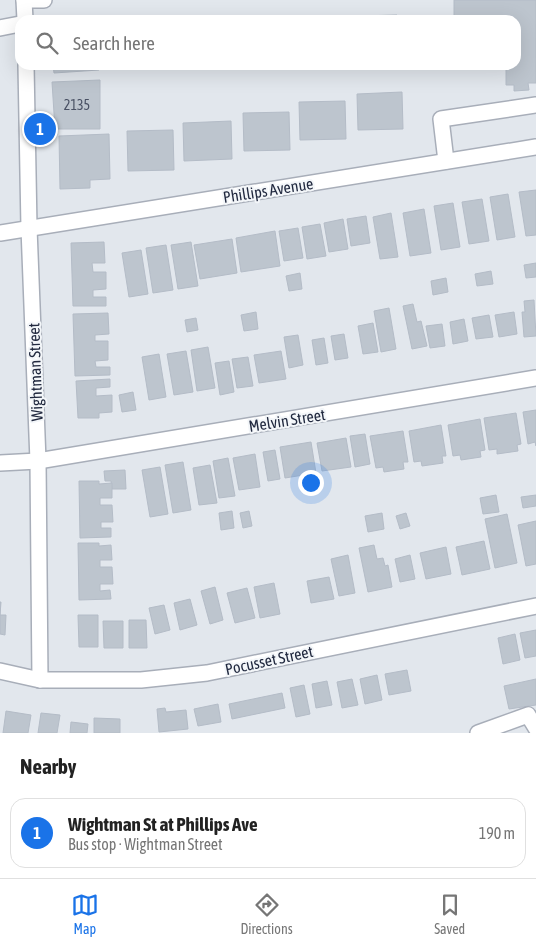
<!DOCTYPE html>
<html lang="en">
<head>
<meta charset="utf-8">
<style>
  :root { --surface:#fff; --page:#f6f6f6; --text:#222; --muted:#767676; --line:#e0e0e0; --accent:#1a73e8 }
  body { margin:0; font-family:"Asap Condensed",sans-serif; background:var(--page); color:var(--text) }
  .you { position:absolute; left:310px; top:482px; width:18px; height:18px; margin:-12px; border:4px solid #fff; border-radius:50%; background:#1a73e8; box-shadow:0 0 0 8px #1a73e833 }
  .badge { display:grid; place-items:center; width:32px; height:32px; border-radius:50%; background:var(--accent); color:#fff; font-size:16px; font-weight:700 }
  .pin { position:absolute; translate:-50% -50%; border:2px solid #fff; box-shadow:0 1px 5px #0006 }
  .list { margin:0; padding:0; list-style:none }
  h2 { display:flex; justify-content:space-between; align-items:center; height:65px; margin:0; padding:0 20px; font-size:21px }
  h2 small { font-size:16px; font-weight:400; color:var(--muted) }
  .list li { display:grid; grid-template-columns:32px 1fr auto; gap:15px; align-items:center; box-sizing:border-box; height:70px; margin:0 10px 10px; padding:0 10px; border:1px solid var(--line); border-radius:15px }
  .list b { display:block; font-size:19px; white-space:nowrap }
  .list p { margin:0; font-size:16px; white-space:nowrap; color:var(--muted) }
  .list em { font-size:16px; font-style:normal; color:var(--muted) }
  .icon { flex:none; width:28px; height:28px; fill:none; stroke:currentColor; stroke-width:2; stroke-linecap:round; stroke-linejoin:round }
  .map { position:relative; flex:none; width:536px; height:733px; overflow:hidden }
  .search { position:absolute; background:var(--surface); box-shadow:0 5px 20px #0002; left:15px; right:15px; top:15px; height:55px; display:flex; align-items:center; gap:12px; box-sizing:border-box; padding:0 18px; border-radius:15px; color:var(--muted); font-size:19px }
  .sheet { height:145px; background:var(--surface) }
  nav { display:flex; justify-content:space-around; align-items:center; box-sizing:border-box; height:70px; border-top:1px solid var(--line); background:var(--surface); font-size:14px; color:var(--muted) }
  nav a { display:grid; justify-items:center; gap:2px }
  nav .on { color:var(--accent) }
  .map>svg:first-child { display:block }
  .building { fill:#bdc5ce; stroke:#b4bcc7 }
  .lines { fill:none; stroke-linecap:round; stroke-linejoin:round }
  .minor-casing { stroke:#a8aeb9; stroke-width:18 }
  .minor { stroke:#fff; stroke-width:15 }
  .labels { text-anchor:middle; stroke-width:4; stroke-linejoin:round; paint-order:stroke }
  .number-label { font-size:14px; fill:#485063 }
  .street-label { font-size:16px; fill:#21293f; stroke:#f3f6f9 }
</style>
</head>
<body>
<div class="map">
<svg width="536" height="733" viewBox="0 0 536 733">
  <rect width="100%" height="100%" fill="#e2e7ed"/>
  <!-- building -->
  <g class="building">
    <path d="M454,0H536V83H528L529,90L514,91V85H506V65H516V20H454Z"/>
    <path d="M397,15L398,20H360V16Z"/>
    <path d="M347,17V20H299V18Z"/>
    <path d="M53,65H99V70L54,73Z"/>
    <path d="M181,65H228V66L181,68Z"/>
    <path d="M240,65H288V66L240,68Z"/>
    <path d="M100,80V129H55L52,82Z"/>
    <path d="M402,92L403,129L358,130L357,94Z"/>
    <path d="M345,101L346,139L300,140L299,102Z"/>
    <path d="M289,112L290,150L244,151L243,113Z"/>
    <path d="M231,121L232,159L184,161L183,123Z"/>
    <path d="M173,130L174,170L128,171L127,131Z"/>
    <path d="M109,134L110,179L90,180V188L60,189L59,136Z"/>
    <path d="M536,190V235L526,236L519,192Z"/>
    <path d="M508,194L515,237L497,240L490,197Z"/>
    <path d="M482,199L489,241L469,244L462,202Z"/>
    <path d="M453,203L460,247L441,250L434,206Z"/>
    <path d="M424,209L431,253L410,256L403,213Z"/>
    <path d="M391,213L398,257L380,259L373,217Z"/>
    <path d="M366,216L370,243L351,246L347,219Z"/>
    <path d="M343,219L348,249L329,252L324,223Z"/>
    <path d="M320,224L326,256L307,259L302,227Z"/>
    <path d="M298,228L303,258L284,261L279,231Z"/>
    <path d="M275,231L280,266L241,272L236,238Z"/>
    <path d="M232,239L237,273L200,279L194,245Z"/>
    <path d="M104,242L105,263H92L93,272H106V289L93,290V297H106V306H73L71,243Z"/>
    <path d="M191,242L198,286L178,289L171,245Z"/>
    <path d="M166,245L173,290L153,293L146,248Z"/>
    <path d="M141,250L148,294L129,297L122,253Z"/>
    <path d="M536,263V277L526,278L524,265Z"/>
    <path d="M491,271L493,284L477,286L475,274Z"/>
    <path d="M300,273L302,289L289,291L286,276Z"/>
    <path d="M446,278L448,292L433,295L431,281Z"/>
    <path d="M534,300L536,336L524,337L522,312H525L524,301Z"/>
    <path d="M413,304L417,322L421,321L427,346L412,349L403,306Z"/>
    <path d="M389,308L396,349L381,352L374,311Z"/>
    <path d="M256,312L258,329L244,331L241,315Z"/>
    <path d="M514,312L517,334L499,337L495,315Z"/>
    <path d="M108,313L109,334L95,335V341H108V360L95,361L96,367H110V375L75,376L73,314Z"/>
    <path d="M489,315L493,337L476,339L472,318Z"/>
    <path d="M196,318L198,330L187,332L185,320Z"/>
    <path d="M464,319L468,341L453,344L450,322Z"/>
    <path d="M373,323L378,352L363,354L358,326Z"/>
    <path d="M442,324L445,346L430,348L426,326Z"/>
    <path d="M344,334L348,358L335,360L331,336Z"/>
    <path d="M298,335L303,365L289,368L284,337Z"/>
    <path d="M324,338L328,363L316,365L312,340Z"/>
    <path d="M208,347L215,388L197,391L191,350Z"/>
    <path d="M186,351L193,392L174,395L167,354Z"/>
    <path d="M281,351L286,379L259,383L254,355Z"/>
    <path d="M159,354L166,397L149,400L142,357Z"/>
    <path d="M248,357L253,386L237,388L232,359Z"/>
    <path d="M229,361L234,392L220,395L215,363Z"/>
    <path d="M110,379V387L96,388V396L112,395V412L99,413V418H78L76,381Z"/>
    <path d="M133,392L136,410L122,412L119,395Z"/>
    <path d="M536,410V446L535,442L528,444L523,412Z"/>
    <path d="M516,413L521,444L517,445L518,451L497,454V449L489,450L484,418Z"/>
    <path d="M480,419L485,450L480,451L481,457L461,460L460,455L453,456L448,425Z"/>
    <path d="M441,425L446,456H442L443,463L422,466L421,461L414,462L409,431Z"/>
    <path d="M403,431L408,462H403L404,469L384,472L383,467L376,468L370,436Z"/>
    <path d="M365,434L370,464L355,467L350,436Z"/>
    <path d="M346,438L351,467L322,471L317,443Z"/>
    <path d="M311,442L316,473L285,478L280,447Z"/>
    <path d="M275,450L280,479L268,481L263,452Z"/>
    <path d="M255,454L260,487L239,490L233,458Z"/>
    <path d="M228,458L235,496L219,498L213,461Z"/>
    <path d="M183,462L191,510L173,513L165,465Z"/>
    <path d="M210,465L217,503L199,505L193,468Z"/>
    <path d="M160,467L168,514L150,517L142,470Z"/>
    <path d="M125,470L126,489H112L111,481H105L104,471Z"/>
    <path d="M79,481H99V484L112,483V498H100V505H112L113,522H101V528H111V537L80,538Z"/>
    <path d="M496,495L499,512L483,514L480,498Z"/>
    <path d="M536,495V506L523,508L521,497Z"/>
    <path d="M232,511L234,528L221,530L219,513Z"/>
    <path d="M249,511L252,526L243,528L240,513Z"/>
    <path d="M382,513L384,529L368,532L365,516Z"/>
    <path d="M406,513L410,526L400,529L396,516Z"/>
    <path d="M507,514L517,563L495,568L485,519Z"/>
    <path d="M536,521V564L526,566L518,525Z"/>
    <path d="M484,541L490,569L462,575L456,547Z"/>
    <path d="M78,543H99V546L111,545L112,560H100V567H112L113,584H100V591L110,590L111,599L79,600Z"/>
    <path d="M374,545L377,559L383,558L385,566L388,565L392,587L368,592L359,548Z"/>
    <path d="M446,547L451,574L426,579L420,553Z"/>
    <path d="M348,555L355,593L339,596L331,559Z"/>
    <path d="M410,555L415,579L400,582L395,559Z"/>
    <path d="M329,577L334,599L311,603L307,581Z"/>
    <path d="M274,583L280,614L260,618L254,587Z"/>
    <path d="M215,587L223,620L210,624L201,591Z"/>
    <path d="M247,588L255,618L235,623L227,593Z"/>
    <path d="M190,599L197,625L180,630L174,603Z"/>
    <path d="M0,602H1L0,615H6L5,635L0,634Z"/>
    <path d="M164,605L170,630L155,634L149,608Z"/>
    <path d="M78,615H98V647H79Z"/>
    <path d="M129,620H146L147,648H129Z"/>
    <path d="M103,621H123V648H104Z"/>
    <path d="M536,630V656L525,658L520,633Z"/>
    <path d="M515,634L520,660L503,664L498,638Z"/>
    <path d="M407,670L411,691L389,695L385,674Z"/>
    <path d="M377,675L382,700L365,704L360,679Z"/>
    <path d="M352,679L358,705L342,708L337,682Z"/>
    <path d="M536,679V705L509,709L504,686Z"/>
    <path d="M327,681L332,705L316,708L312,684Z"/>
    <path d="M304,685L310,714L296,717L290,688Z"/>
    <path d="M282,693L285,708L232,719L229,704Z"/>
    <path d="M218,704L221,722L198,726L194,709Z"/>
    <path d="M165,708L166,712L186,710L188,729L159,732L157,709Z"/>
    <path d="M6,711L31,715L28,733H3Z"/>
    <path d="M41,713L60,715L57,733H38Z"/>
    <path d="M94,718L120,719V733H94Z"/>
    <path d="M71,722L88,724L87,733H70Z"/>
  </g>
  <g class="lines">
    <!-- minor casing -->
    <g class="minor-casing">
      <g id="minor">
        <path d="M24,0L25,20"/>
        <path d="M24,0H44"/>
        <path d="M0,28L20,24"/>
        <path d="M26,65L29,228L38,461L40,680"/>
        <path d="M446,161L441,119L536,105"/>
        <path d="M0,233L536,147"/>
        <path d="M0,463L38,461L536,378"/>
        <path d="M0,671L40,680H141L207,673L536,606"/>
        <path d="M478,733L528,715L536,728"/>
      </g>
    </g>
    <!-- minor -->
    <use href="#minor" class="minor"/>
  </g>
  <g class="labels">
    <!-- number labels -->
    <g class="number-label">
      <text x="77" y="110">2135</text>
    </g>
    <!-- street labels -->
    <g class="street-label">
      <text transform="translate(268 190) rotate(-9)" y="6">Phillips Avenue</text>
      <text transform="translate(35 372) rotate(-92)" y="6">Wightman Street</text>
      <text transform="translate(287 420) rotate(-9)" y="6">Melvin Street</text>
      <text transform="translate(269 660) rotate(-12)" y="6">Pocusset Street</text>
    </g>
  </g>
</svg>
<div class="you"></div>
<div class="pin badge" style="left:40px;top:129px">1</div>
<div class="search"><svg class="icon" aria-label="search" viewBox="0 0 24 24"><circle cx="10" cy="10" r="6"/><path d="M15 15l6 6"/></svg>Search here</div>
</div>
<section class="sheet">
<h2>Nearby<small></small></h2>
<ul class="list">
<li><span class="badge">1</span><div><b>Wightman St at Phillips Ave</b><p>Bus stop · Wightman Street</p></div><em>190 m</em></li>
</ul>
</section>
<nav>
<a class="on"><svg class="icon" aria-label="map" viewBox="0 0 24 24"><path d="M3 6l6-2 6 2 6-2v14l-6 2-6-2-6 2zM9 4v14M15 6v14"/></svg>Map</a>
<a><svg class="icon" aria-label="directions" viewBox="0 0 24 24"><path d="M12 3l9 9-9 9-9-9zM9 14v-3h6M13 9l2 2-2 2"/></svg>Directions</a>
<a><svg class="icon" aria-label="saved" viewBox="0 0 24 24"><path d="M7 4h10v16l-5-4-5 4z"/></svg>Saved</a>
</nav>
</body>
</html>
